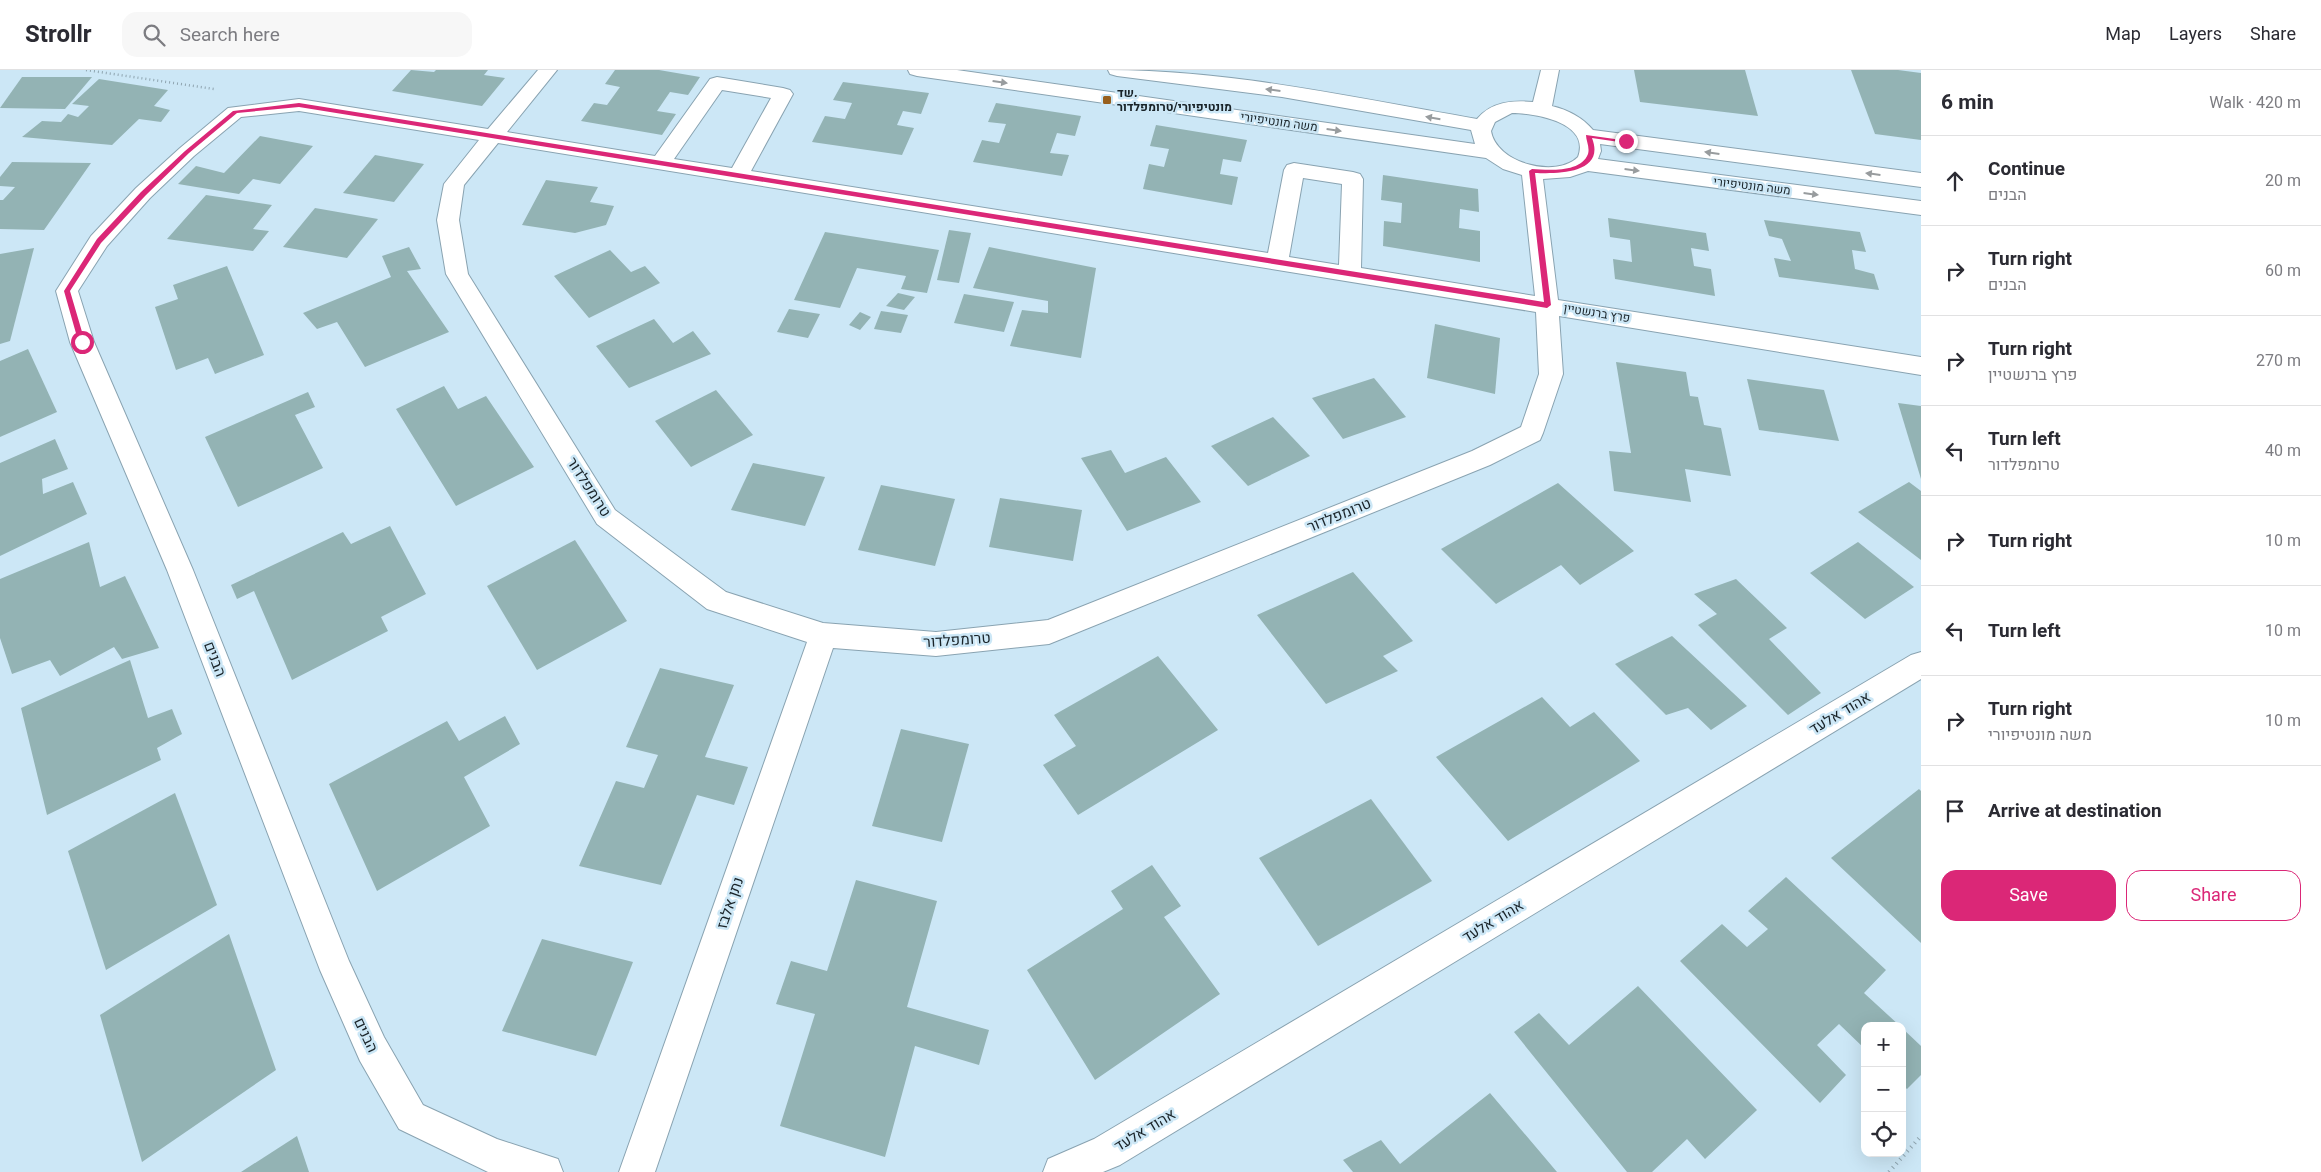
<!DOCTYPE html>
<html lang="en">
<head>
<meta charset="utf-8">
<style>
  :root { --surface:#fff; --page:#f7f7f7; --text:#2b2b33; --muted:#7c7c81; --line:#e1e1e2; --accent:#db2777 }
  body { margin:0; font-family:Georgia,Heebo,serif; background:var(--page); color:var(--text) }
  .controls { position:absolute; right:15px; bottom:15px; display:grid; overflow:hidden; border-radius:10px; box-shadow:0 5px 20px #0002 }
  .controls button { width:45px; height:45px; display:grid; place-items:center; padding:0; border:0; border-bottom:1px solid var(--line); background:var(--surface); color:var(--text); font:25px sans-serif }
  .stop { position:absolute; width:15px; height:15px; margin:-11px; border:4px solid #db2777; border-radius:50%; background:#fff }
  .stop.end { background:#db2777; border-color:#fff; box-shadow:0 1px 5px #0008 }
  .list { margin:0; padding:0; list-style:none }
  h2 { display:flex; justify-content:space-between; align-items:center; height:65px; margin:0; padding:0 20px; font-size:21px }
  h2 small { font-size:16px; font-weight:400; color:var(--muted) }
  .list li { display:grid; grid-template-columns:32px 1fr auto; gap:15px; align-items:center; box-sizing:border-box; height:90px; padding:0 20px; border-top:1px solid var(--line) }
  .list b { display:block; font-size:19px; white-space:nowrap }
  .list p { margin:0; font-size:16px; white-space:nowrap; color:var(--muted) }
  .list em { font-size:16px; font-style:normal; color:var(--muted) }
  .actions { display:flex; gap:10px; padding:15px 20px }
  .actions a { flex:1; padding:11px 0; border:1px solid var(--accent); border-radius:15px; text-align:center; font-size:18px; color:var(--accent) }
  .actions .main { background:var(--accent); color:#fff }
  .icon { flex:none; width:28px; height:28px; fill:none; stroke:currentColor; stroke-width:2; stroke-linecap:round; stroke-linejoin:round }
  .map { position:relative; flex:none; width:1921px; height:1102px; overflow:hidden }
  header { display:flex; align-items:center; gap:30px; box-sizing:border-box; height:70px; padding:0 25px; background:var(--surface); border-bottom:1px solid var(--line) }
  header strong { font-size:24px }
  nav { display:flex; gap:28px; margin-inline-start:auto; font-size:18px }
  .search { width:350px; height:45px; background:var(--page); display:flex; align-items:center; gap:12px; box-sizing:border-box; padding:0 18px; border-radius:15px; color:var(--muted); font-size:19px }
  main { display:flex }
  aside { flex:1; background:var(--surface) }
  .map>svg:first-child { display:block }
  .building { fill:#93b3b4 }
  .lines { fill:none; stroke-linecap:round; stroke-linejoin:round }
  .minor-casing { stroke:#89a3b1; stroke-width:2 }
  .path-far1 { stroke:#8fa5b0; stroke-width:2.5; stroke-dasharray:1 3; stroke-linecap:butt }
  .path { stroke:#8fa5b0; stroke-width:4; stroke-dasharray:1 4.5; stroke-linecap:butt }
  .minor { fill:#fff; fill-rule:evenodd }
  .oneway { fill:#989c9e }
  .route { fill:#db2777 }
  .poi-dot { fill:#985f1c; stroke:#cce7f6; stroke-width:2 }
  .labels { text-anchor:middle; stroke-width:5; stroke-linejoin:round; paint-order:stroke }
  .far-poi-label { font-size:12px; font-weight:bold; fill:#192328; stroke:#cce7f6; text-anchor:start }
  .far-street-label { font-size:12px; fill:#192328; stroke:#cce7f6 }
  .street-label { font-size:15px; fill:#192328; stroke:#cce7f6 }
</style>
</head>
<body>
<header>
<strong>Strollr</strong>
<div class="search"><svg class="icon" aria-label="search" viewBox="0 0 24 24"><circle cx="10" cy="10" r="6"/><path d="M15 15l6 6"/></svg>Search here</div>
<nav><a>Map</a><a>Layers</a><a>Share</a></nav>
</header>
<main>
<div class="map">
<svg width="1921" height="1102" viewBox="0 0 1921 1102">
  <rect width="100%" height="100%" fill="#cce7f6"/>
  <!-- building -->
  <g class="building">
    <path d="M411,0L434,2L436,0H488L484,5L505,8L482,36L392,21Z"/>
    <path d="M615,0H659L700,7L688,25L670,22L657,41L676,44L662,65L581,51L594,33L607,35L620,17L605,14Z"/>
    <path d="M1634,0H1745L1758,46L1640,32Z"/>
    <path d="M1851,0H1898L1921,3V70L1875,64Z"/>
    <path d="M22,7H92L65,39L0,38Z"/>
    <path d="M99,9L168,20L154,36L170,40L161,52L139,49L112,75L22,67L42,51L61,52L68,44L78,47L89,36L72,34Z"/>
    <path d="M843,12L929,23L921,44L903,41L897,55L914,58L902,85L812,72L825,46L845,49L852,33L833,30Z"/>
    <path d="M996,33L1081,46L1075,66L1057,63L1050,83L1069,85L1062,106L973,92L982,70L999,73L1006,54L988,52Z"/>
    <path d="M1156,55L1247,70L1241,92L1223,89L1220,104L1238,107L1232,135L1143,119L1149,94L1164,97L1169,79L1150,76Z"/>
    <path d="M260,66L313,76L280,114L253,109L239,124L178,114L196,96L224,103Z"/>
    <path d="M375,85L424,94L394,132L343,123Z"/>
    <path d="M12,92L91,93L44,160L0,159V130H3L15,117L0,116V107Z"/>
    <path d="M1383,105L1478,119L1479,142L1460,139L1459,158L1480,161V192L1383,176L1384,151L1401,153L1402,133L1381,130Z"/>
    <path d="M546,110L598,117L590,132L614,136L606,155L575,163L522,155Z"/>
    <path d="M206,125L272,135L253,159L269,161L253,181L167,169Z"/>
    <path d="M315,138L378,149L347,188L283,177Z"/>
    <path d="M1608,148L1706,163L1709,181L1691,178L1694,196L1711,199L1715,226L1615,209L1613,189L1632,192L1630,170L1610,167Z"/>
    <path d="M1764,150L1860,162L1866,182L1852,180L1855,199L1874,204L1879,220L1779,207L1774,188L1791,191L1782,169L1769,166Z"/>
    <path d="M949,160L971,163L959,213L937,210Z"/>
    <path d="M825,162L939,180L927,223L901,219L906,206L857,198L840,238L794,230Z"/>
    <path d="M409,177L421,199L407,201L449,262L365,297L337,252L317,259L303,243L391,207L382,186Z"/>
    <path d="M989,177L1096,198L1081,288L1010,276L1022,240L1048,243V231L973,218Z"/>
    <path d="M34,178L10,271L0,274V184Z"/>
    <path d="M610,180L631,202L645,196L660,213L589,248L554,206Z"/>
    <path d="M227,196L264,285L215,304L208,288L176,300L155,237L178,229L173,215Z"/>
    <path d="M898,223L915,227L904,240L886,236Z"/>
    <path d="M964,224L1014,232L1004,262L954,253Z"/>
    <path d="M789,239L820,244L808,268L777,262Z"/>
    <path d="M881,241L908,245L901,263L874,259Z"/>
    <path d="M860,242L871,247L860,260L849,255Z"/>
    <path d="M654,249L673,273L693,261L711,284L629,318L596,276Z"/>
    <path d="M1435,254L1500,268L1495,324L1427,308Z"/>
    <path d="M28,279L57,342L0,367V291Z"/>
    <path d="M1616,292L1686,302L1690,326L1698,327L1704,355L1721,358L1731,406L1685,399L1691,432L1614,421L1609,381L1631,383Z"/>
    <path d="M1374,308L1406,347L1343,369L1312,328Z"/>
    <path d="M1747,309L1824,320L1839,371L1759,360Z"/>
    <path d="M444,316L458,339L486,326L534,397L456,436L396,339Z"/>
    <path d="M716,320L753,365L691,397L655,351Z"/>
    <path d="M308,322L315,337L295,345L323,398L238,437L205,367Z"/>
    <path d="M1898,333L1921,336V409Z"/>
    <path d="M1273,347L1310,386L1248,416L1211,376Z"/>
    <path d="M55,369L68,399L42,409L43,424L73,412L87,444L0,486V393Z"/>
    <path d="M1111,380L1125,403L1166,387L1201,432L1127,461L1081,388Z"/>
    <path d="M753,393L825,407L805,456L731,440Z"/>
    <path d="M1909,412L1921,421V490L1858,442Z"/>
    <path d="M1558,413L1634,481L1580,515L1561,495L1496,534L1441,479Z"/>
    <path d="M881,415L955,429L935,496L858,480Z"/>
    <path d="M1000,428L1082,440L1073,491L989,477Z"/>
    <path d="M390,456L426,524L381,547L388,561L292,610L254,521L237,529L231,515L343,462L351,474Z"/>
    <path d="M575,470L627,551L537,600L487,516Z"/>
    <path d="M89,472L100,517L125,506L159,578L122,589L114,577L60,606L50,590L12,604L0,568V509Z"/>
    <path d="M1858,472L1914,517L1865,549L1810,503Z"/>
    <path d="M1353,502L1413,571L1383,586L1398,601L1326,634L1257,545Z"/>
    <path d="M1736,509L1787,558L1769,569L1821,623L1788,645L1698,555L1717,544L1694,524Z"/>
    <path d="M1672,566L1747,636L1711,660L1688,638L1666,645L1615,594Z"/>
    <path d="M1158,586L1218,660L1078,745L1043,695L1076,676L1054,645Z"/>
    <path d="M130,590L148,648L172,639L182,664L157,678L161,690L47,745L21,638Z"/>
    <path d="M660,598L734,615L705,687L748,697L734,735L697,725L661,815L579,796L616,711L644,718L658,685L626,677Z"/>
    <path d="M1542,627L1570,657L1594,642L1640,691L1508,771L1436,687Z"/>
    <path d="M505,646L520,674L464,707L490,756L377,821L329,714L447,651L459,671Z"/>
    <path d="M901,659L969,674L942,772L872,756Z"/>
    <path d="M1919,719L1921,721V873L1831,788Z"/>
    <path d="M175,723L217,835L106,900L68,781Z"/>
    <path d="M1371,729L1432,811L1318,876L1259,788Z"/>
    <path d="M1152,795L1181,836L1164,847L1220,924L1095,1010L1027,900L1123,839L1111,821Z"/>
    <path d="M1786,807L1886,900L1864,923L1900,956H1865V979L1839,954L1817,975L1846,1005L1820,1033L1680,891L1722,854L1747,877L1768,859L1748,841Z"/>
    <path d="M856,810L937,831L907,937L989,960L979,995L915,976L885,1087L780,1056L815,944L776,934L791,891L827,901Z"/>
    <path d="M229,864L276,1000L142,1092L100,945Z"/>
    <path d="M542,869L633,892L596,986L502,961Z"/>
    <path d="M1638,916L1757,1040L1705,1089L1687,1069L1652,1102H1627L1514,962L1539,943L1569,975Z"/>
    <path d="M1902,958L1921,976V1005L1907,1019L1902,1015Z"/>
    <path d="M1490,1023L1557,1102H1353L1343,1090L1381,1070L1400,1094Z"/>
    <path d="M297,1066L309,1102H241Z"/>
  </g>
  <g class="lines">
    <!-- minor casing -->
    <g class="minor-casing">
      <g id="minor">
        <path d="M538,0H557L507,62L655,86L710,9L717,7L783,18L790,20L793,24L751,101L1268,183L1284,100L1287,95L1294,93L1353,102L1360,104L1363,109L1361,198L1535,226L1522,105L1503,99L1486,88L917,6L910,4L908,0H957L1475,74L1471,60L1282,27L1117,6L1110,4L1108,0C1232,0 1355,28 1477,49C1491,32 1512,30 1533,32L1541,0H1559L1552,36C1568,40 1582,47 1593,60L1921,103V117L1600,74L1601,81L1598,89L1921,131V145L1588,101L1570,107L1543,109L1558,230L1921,287V305L1559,246L1563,304L1543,363L1540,370L1490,395L1049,574L936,586L833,578L655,1102H619L807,572L707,539L597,454L446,204L437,150L444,114L479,70L299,41L241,47L194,86L150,128L107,176L78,221L94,272L193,500L349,891L384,967L423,1035L497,1069L558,1089L563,1102H488L399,1059L360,991L320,900L167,500L70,272L56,221L91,166L136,118L180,78L228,38L299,29L488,59ZM722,20L771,28L732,98L674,89ZM1512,43C1534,43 1591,52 1578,87C1556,109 1496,93 1491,61L1495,52ZM498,73L1536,242L1539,304L1521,357L1472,381L1048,550L936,562L823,553L726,522L615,440L468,204L459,150L464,115ZM1303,108L1342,114L1339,195L1289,187Z"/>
        <path d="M1921,582V609L1120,1095L1103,1102H1043L1048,1089L1094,1069L1911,585Z"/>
      </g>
    </g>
    <!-- path-far1 -->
    <path class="path-far1" d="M86,0L214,19"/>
    <!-- path -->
    <path class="path" d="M1889,1102L1921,1066"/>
    <!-- minor -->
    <use href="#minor" class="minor"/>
  </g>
  <!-- one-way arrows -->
  <defs><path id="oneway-solid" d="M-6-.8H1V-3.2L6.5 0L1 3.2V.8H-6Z" transform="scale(1.25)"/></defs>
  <g class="oneway">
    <use href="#oneway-solid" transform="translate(1000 12) rotate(8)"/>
    <use href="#oneway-solid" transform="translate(1273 20) rotate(-173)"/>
    <use href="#oneway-solid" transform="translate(1433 48) rotate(-170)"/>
    <use href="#oneway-solid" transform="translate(1334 60) rotate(8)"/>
    <use href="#oneway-solid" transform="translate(1712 83) rotate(-172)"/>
    <use href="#oneway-solid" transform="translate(1632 100) rotate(7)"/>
    <use href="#oneway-solid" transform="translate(1873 104) rotate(-173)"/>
    <use href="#oneway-solid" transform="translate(1811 124) rotate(7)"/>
  </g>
  <!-- route -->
  <path class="route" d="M299,33L1544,232L1529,101L1532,99C1548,100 1581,103 1588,84C1590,77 1586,71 1586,65L1629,71L1626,73L1592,68C1606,104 1557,104 1535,103L1551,235L1547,238L299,37L237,43L189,83L146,125L101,173L70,221L85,272L79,274L64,221L97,169L141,122L185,81L233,41Z"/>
  <!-- markers -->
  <rect class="poi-dot" x="1102" y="25" width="10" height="10" rx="2.5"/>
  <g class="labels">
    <!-- far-poi labels -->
    <g class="far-poi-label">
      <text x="1117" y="27">שד.<tspan x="1117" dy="14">מונטיפיורי/טרומפלדור</tspan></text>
    </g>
    <!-- far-street labels -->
    <g class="far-street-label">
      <text transform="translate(1279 52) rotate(8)" y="4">משה מונטיפיורי</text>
      <text transform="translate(1752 116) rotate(7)" y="4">משה מונטיפיורי</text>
      <text transform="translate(1597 243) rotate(9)" y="4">פרץ ברנשטיין</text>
    </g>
    <!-- street labels -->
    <g class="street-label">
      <text transform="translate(589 417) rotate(57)" y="5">טרומפלדור</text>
      <text transform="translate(1339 445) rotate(-22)" y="5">טרומפלדור</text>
      <text transform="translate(957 570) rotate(-4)" y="5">טרומפלדור</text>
      <text transform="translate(215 589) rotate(69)" y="5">הבנים</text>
      <text transform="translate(1840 643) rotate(-31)" y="5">אהוד אלעד</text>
      <text transform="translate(730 833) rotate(-71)" y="5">נתן אלבז</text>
      <text transform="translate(1493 851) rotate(-31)" y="5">אהוד אלעד</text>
      <text transform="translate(366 965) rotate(65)" y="5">הבנים</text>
      <text transform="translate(1145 1060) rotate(-31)" y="5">אהוד אלעד</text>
    </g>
  </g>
</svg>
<div class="controls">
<button>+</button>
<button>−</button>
<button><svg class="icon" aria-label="locate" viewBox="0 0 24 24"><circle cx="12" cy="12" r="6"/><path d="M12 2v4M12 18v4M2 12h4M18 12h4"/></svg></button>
</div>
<div class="stop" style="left:82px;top:272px"></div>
<div class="stop end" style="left:1626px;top:71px"></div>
</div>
<aside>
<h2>6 min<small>Walk · 420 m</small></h2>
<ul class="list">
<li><svg class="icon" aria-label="ahead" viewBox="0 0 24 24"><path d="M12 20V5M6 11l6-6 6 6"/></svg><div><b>Continue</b><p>הבנים</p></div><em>20 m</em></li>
<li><svg class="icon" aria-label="right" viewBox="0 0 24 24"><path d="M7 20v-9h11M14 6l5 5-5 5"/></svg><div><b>Turn right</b><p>הבנים</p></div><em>60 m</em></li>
<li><svg class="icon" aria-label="right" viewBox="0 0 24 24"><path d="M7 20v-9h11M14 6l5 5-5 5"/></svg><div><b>Turn right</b><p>פרץ ברנשטיין</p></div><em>270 m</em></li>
<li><svg class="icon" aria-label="left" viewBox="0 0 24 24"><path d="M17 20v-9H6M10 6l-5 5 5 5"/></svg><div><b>Turn left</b><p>טרומפלדור</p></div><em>40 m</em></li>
<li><svg class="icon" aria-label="right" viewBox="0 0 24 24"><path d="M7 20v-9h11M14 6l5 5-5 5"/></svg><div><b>Turn right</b></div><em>10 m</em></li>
<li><svg class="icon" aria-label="left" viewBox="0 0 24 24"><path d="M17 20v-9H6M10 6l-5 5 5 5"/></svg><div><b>Turn left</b></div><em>10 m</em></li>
<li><svg class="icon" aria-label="right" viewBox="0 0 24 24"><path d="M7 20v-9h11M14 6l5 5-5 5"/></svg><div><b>Turn right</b><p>משה מונטיפיורי</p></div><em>10 m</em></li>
<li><svg class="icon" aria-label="arrive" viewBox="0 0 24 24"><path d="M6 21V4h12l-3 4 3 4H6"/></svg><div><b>Arrive at destination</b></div></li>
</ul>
<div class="actions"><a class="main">Save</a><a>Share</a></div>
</aside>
</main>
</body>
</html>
